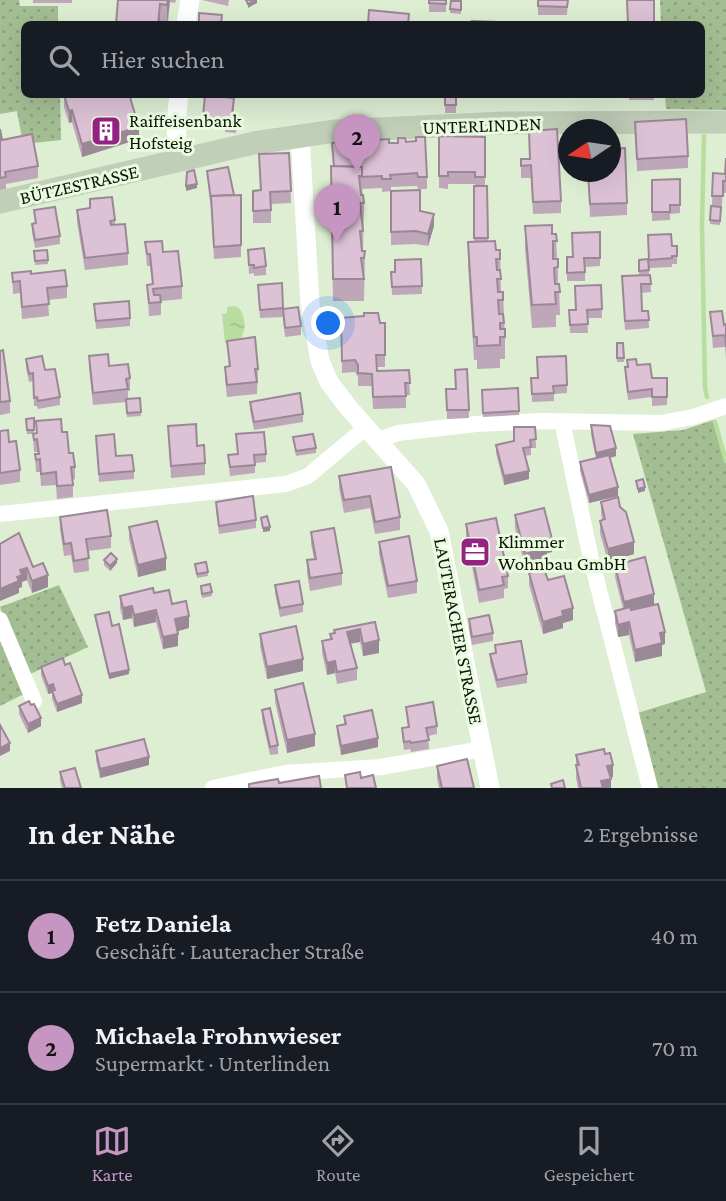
<!DOCTYPE html>
<html lang="de">
<head>
<meta charset="utf-8">
<style>
  :root { --surface:#171b24; --page:#242831; --text:#f1f3f6; --muted:#9ea1a6; --line:#363941; --accent:#c795c2 }
  body { margin:0; font-family:"Crimson Pro",serif; background:var(--page); color:var(--text) }
  .compass { position:absolute; left:558px; top:119px; width:63px; height:63px; border-radius:50%; background:var(--surface); box-shadow:0 7px 28px #0002; rotate:257deg }
  .you { position:absolute; left:329px; top:324px; width:24px; height:24px; margin:-18px; border:5px solid #fff; border-radius:50%; background:#1a73e8; box-shadow:0 0 0 10px #1a73e833 }
  .badge { display:grid; place-items:center; width:46px; height:46px; border-radius:50%; background:var(--accent); color:#111; font-size:23px; font-weight:700 }
  .pin { position:absolute; translate:-50% -58px; filter:drop-shadow(0 2px 4px #0008) }
  .pin::after { content:''; position:absolute; top:37px; width:24px; height:21px; background:inherit; clip-path:polygon(0 0,100% 0,50% 100%) }
  .list { margin:0; padding:0; list-style:none }
  h2 { display:flex; justify-content:space-between; align-items:center; height:91px; margin:0; padding:0 28px; font-size:30px }
  h2 small { font-size:23px; font-weight:400; color:var(--muted) }
  .list li { display:grid; grid-template-columns:46px 1fr auto; gap:21px; align-items:center; box-sizing:border-box; height:112px; padding:0 28px; border-top:2px solid var(--line) }
  .list b { display:block; font-size:26px; white-space:nowrap }
  .list p { margin:0; font-size:23px; white-space:nowrap; color:var(--muted) }
  .list em { font-size:23px; font-style:normal; color:var(--muted) }
  .icon { flex:none; width:38px; height:38px; fill:none; stroke:currentColor; stroke-width:2; stroke-linecap:round; stroke-linejoin:round }
  .map { position:relative; flex:none; width:726px; height:788px; overflow:hidden }
  .search { position:absolute; background:var(--surface); box-shadow:0 7px 28px #0002; left:21px; right:21px; top:21px; height:77px; display:flex; align-items:center; gap:18px; box-sizing:border-box; padding:0 24px; border-radius:10px; color:var(--muted); font-size:26px }
  .sheet { height:315px; background:var(--surface) }
  nav { display:flex; justify-content:space-around; align-items:center; box-sizing:border-box; height:98px; border-top:2px solid var(--line); background:var(--surface); font-size:19px; color:var(--muted) }
  nav a { display:grid; justify-items:center; gap:4px }
  nav .on { color:var(--accent) }
  .map>svg:first-child { display:block }
  .green { fill:url(#green-dots) }
  .water { fill:url(#water-ripples) }
  .lines { fill:none; stroke-linecap:round; stroke-linejoin:round }
  .stream { stroke:#b8de9f; stroke-width:4.5 }
  .minor { stroke:#fff; stroke-width:16 }
  .tertiary { stroke:#fff; stroke-width:19 }
  .secondary { stroke:#c1ceb8; stroke-width:23 }
  .wall { fill:#bea7b8 }
  .shaded-wall { fill:#9b8896 }
  .building { fill:#ddc2d6; stroke:#9b8896; stroke-width:2 }
  .labels { text-anchor:middle; stroke-width:6; stroke-linejoin:round; paint-order:stroke }
  .poi-label { font-size:19px; fill:#0f140b; stroke:#eafce0; text-anchor:start }
  .street-label { font-size:19px; fill:#0f140b; stroke:#eafce0 }
</style>
</head>
<body>
<div class="map">
<svg width="726" height="788" viewBox="0 0 726 788">
  <defs>
    <pattern id="green-dots" width="8" height="8" patternUnits="userSpaceOnUse" patternTransform="scale(1.75)"><rect width="8" height="8" fill="#a4be93"/><path d="M2 2h.1M6 6h.1" fill="none" stroke="#8ca27d" stroke-width="1.8" stroke-linecap="round"/></pattern>
    <pattern id="water-ripples" width="26" height="14" patternUnits="userSpaceOnUse" patternTransform="scale(1.75)"><rect width="26" height="14" fill="#b8de9f"/><path d="M2 4q2-2 4 0t4 0M15 11q2-2 4 0t4 0" fill="none" stroke="#9dbe88"/></pattern>
  </defs>
  <rect width="100%" height="100%" fill="#ddeed3"/>
  <!-- green -->
  <g class="green">
    <path d="M0,0H19L20,6H58V24H24V94L60,95L61,140L23,144L17,111L0,114Z"/>
    <path d="M660,0H726V110L666,109L665,95L702,94V24H661Z"/>
    <path d="M714,420L726,462V788H652L634,714L706,692L633,434L683,430Z"/>
    <path d="M59,585L88,647L28,675L26,693L0,706V640L10,636L0,607Z"/>
  </g>
  <!-- water -->
  <path class="water" d="M234,306L239,308C248,320 246,338 234,346L225,343L222,314L227,313V307Z"/>
  <g class="lines">
    <!-- stream -->
    <g class="stream">
      <path d="M704,136L702,225L705,387L707,397"/>
      <path d="M715,422L726,461"/>
    </g>
    <!-- minor -->
    <g class="minor">
      <path d="M562,421L591,559L650,788"/>
      <path d="M379,440L398,433L476,424L541,421L661,423L693,417L726,406"/>
      <path d="M0,514L286,484L308,476L365,428"/>
      <path d="M0,620L34,701"/>
      <path d="M213,788L285,773L381,767L482,749"/>
    </g>
    <!-- tertiary -->
    <g class="tertiary">
      <path d="M186,24L190,0"/>
      <path d="M300,136L310,303L320,361L329,382L348,407L416,484L439,531L490,788"/>
      <path d="M178,162L176,122L179,94"/>
    </g>
    <!-- secondary -->
    <path class="secondary" d="M0,202L254,143L335,131L504,123L726,122"/>
  </g>
  <!-- wall -->
  <g class="wall">
    <rect x="33" y="0" width="39" height="3"/>
    <path d="M118,0H176L175,3L170,2L168,24H116Z"/>
    <path d="M202,0H229L228,6Z"/>
    <rect x="429" y="0" width="17" height="12"/>
    <path d="M538,0H568L567,15H538Z"/>
    <path d="M451,1H461V14L450,13Z"/>
    <rect x="629" y="94" width="25" height="6"/>
    <path d="M64,95L139,139L82,157L72,122L69,123L64,107Z"/>
    <rect x="445" y="95" width="11" height="18"/>
    <path d="M234,106L233,115L237,124L236,133L225,132V127L203,125V117Z"/>
    <path d="M635,122L688,156V168L637,171Z"/>
    <path d="M0,129L2,140L38,166V178L6,184V189L0,190Z"/>
    <path d="M529,131L561,201V213L533,214L531,178H521V159H530Z"/>
    <path d="M439,136L485,137V186H487L488,241L496,250H500L501,292H503L505,337V359H500V368L477,369V360H474L468,265V242H474V186H475V184H448V189L439,188Z"/>
    <path d="M406,142L427,177V189H418L417,186L391,187V191L382,192V188L362,189L364,203L363,251H365L364,301H333L331,188L333,166L332,143H389Z"/>
    <path d="M289,153L291,203L271,204V223H253V191L260,190L259,154Z"/>
    <path d="M726,158V197V193H723L720,225L710,224L711,206H712L713,173L725,174Z"/>
    <path d="M207,171L234,195H241V257L214,259L211,209Z"/>
    <path d="M588,172L627,203V215L590,217Z"/>
    <path d="M680,179V213L670,214V220L652,221V180Z"/>
    <path d="M391,191L420,211L434,226L428,246L416,244L391,245Z"/>
    <path d="M90,199L115,220V225L128,253V265L85,270L77,222V210L90,208Z"/>
    <path d="M34,210L60,236V244L35,248L32,232V224L35,223Z"/>
    <path d="M525,226L552,234H556L557,259H558V284H559L560,315H556V327L532,328L525,249Z"/>
    <path d="M600,232V266L585,267V281H567V257H572Z"/>
    <path d="M145,242L163,252L182,286V299L161,301V315L149,316L147,285L152,284L150,266H147Z"/>
    <path d="M672,246H677V264H672V267L649,268V274L639,275V260L648,259Z"/>
    <path d="M47,250L48,264L35,265L34,251Z"/>
    <path d="M248,250L266,266V275L254,276V273L249,274Z"/>
    <path d="M421,259L422,294L392,295L391,272H395Z"/>
    <path d="M12,273L31,274L67,286V298L48,300L49,316L22,319L20,293L13,294Z"/>
    <path d="M650,275L651,292L641,293L642,311H648L649,328L625,330L622,276Z"/>
    <path d="M258,285L301,326V335L285,337L283,317L260,318Z"/>
    <path d="M601,285L602,318H587L588,333H570L569,310H576Z"/>
    <path d="M94,304L130,318V326L96,329Z"/>
    <path d="M710,312L724,325L726,324V359L725,347L713,348Z"/>
    <path d="M341,318L385,323V367H377V371L409,370L410,395H406V408L373,409L372,386H358V377L355,372L342,373Z"/>
    <path d="M227,341L258,369L257,394L227,397L225,379V367L229,366Z"/>
    <path d="M617,343H623L624,362H617Z"/>
    <path d="M0,351L10,401V413L0,415Z"/>
    <path d="M89,356L130,378V391H128V399L140,398L141,416L127,417L126,402L93,405L89,368Z"/>
    <path d="M566,356L567,393L554,394V401L532,402L531,378H538Z"/>
    <path d="M26,359L45,370L60,397V405L38,409L37,406H34L33,381L29,382L26,367Z"/>
    <path d="M627,360L637,365L652,378H667V405L652,406V397L628,400L625,375V367H627Z"/>
    <path d="M467,369L469,418L447,419L446,389H456Z"/>
    <path d="M482,390L519,411V415L483,417Z"/>
    <path d="M250,402L303,414V422L254,430L250,410Z"/>
    <path d="M34,418V434L36,433V421L62,432L69,453L75,467V479L73,480V497L57,499L56,485L41,486L40,472H36L35,454H38L37,452H34L33,434H27L26,419Z"/>
    <path d="M591,425L616,456L610,458L618,496L589,503L580,471V462L596,459L591,434Z"/>
    <path d="M168,426L197,446L205,463V475L171,478Z"/>
    <path d="M535,427L536,448H531V455L525,456L529,479L504,485L496,453V445L514,441Z"/>
    <path d="M0,431L9,442L20,470V482L0,485Z"/>
    <path d="M236,434L266,454V462L255,463V473L230,476L228,455L238,454Z"/>
    <path d="M96,436L116,456L134,471V479L99,482Z"/>
    <path d="M293,437L316,448V453L296,456Z"/>
    <path d="M391,467L400,517V530L375,534L370,508L344,513L339,488V476Z"/>
    <path d="M216,502L256,520V528L219,534L216,510Z"/>
    <path d="M601,502L620,507L634,554L608,562L600,533V521L602,520L601,514Z"/>
    <path d="M515,515L552,552L547,553V560L525,566L515,528Z"/>
    <path d="M60,517L111,536V548L88,551L89,571L74,573L71,555L64,556L60,529Z"/>
    <path d="M466,524L508,576V588L504,589V598L479,603L466,536Z"/>
    <path d="M129,527L166,570L138,577L129,539Z"/>
    <path d="M311,532L342,573V585L310,591L307,573V560L314,559L311,544Z"/>
    <path d="M379,542L417,581V593L388,598L379,554Z"/>
    <path d="M0,544L33,567L48,587L32,593L27,580L22,582V587L19,588V593Z"/>
    <path d="M104,560L117,563L110,571L104,565Z"/>
    <path d="M195,564L208,572V576L197,578Z"/>
    <path d="M615,565L654,605L665,644L662,645V656L635,662L629,635L618,637L615,623V611L623,609L615,577Z"/>
    <path d="M529,573L548,580L573,620L563,623V628L543,634L529,585Z"/>
    <path d="M275,585L303,604V612L280,617L275,593Z"/>
    <path d="M201,586L212,592V596L202,598Z"/>
    <path d="M154,593L172,604L189,628L177,631L178,646L163,649L156,622L134,627L132,618L123,620L120,608V596Z"/>
    <path d="M95,615L129,674L109,679L95,619Z"/>
    <path d="M469,619L493,633V641L472,645L469,628Z"/>
    <path d="M375,622L379,653L363,656L360,642L350,644L357,668V680L337,684L335,673L327,675L322,653V641L330,639V634H334V630Z"/>
    <path d="M260,634L303,671L267,679L260,646Z"/>
    <path d="M495,645L527,674V683L497,688L490,662V654L495,653Z"/>
    <path d="M41,667L82,703L57,712L52,699V693L48,694L41,675Z"/>
    <path d="M275,690L315,746L287,753L275,702Z"/>
    <path d="M19,706L41,726L28,733L19,714Z"/>
    <path d="M406,707L437,726V734L428,736L429,749L411,752L410,749L404,750L402,737V728L408,727Z"/>
    <path d="M262,710L278,745V754L270,755L262,719Z"/>
    <path d="M344,716L378,747L341,755L337,734V726L344,724Z"/>
    <path d="M96,751L149,765L100,778L96,760Z"/>
    <path d="M576,755L613,777L610,778L611,788H578L576,778Z"/>
    <path d="M437,766L474,788H439L437,778Z"/>
    <path d="M60,772L81,788H62L60,780Z"/>
  </g>
  <!-- shaded-wall -->
  <g class="shaded-wall">
    <path d="M168,0H170L167,24V5Z"/>
    <path d="M255,0H257V3L248,8V4Z"/>
    <path d="M160,4V24H158Z"/>
    <path d="M72,110V122L69,123V111Z"/>
    <path d="M139,127V139L82,157V144Z"/>
    <path d="M197,184V188L186,191V186Z"/>
    <path d="M434,214V226L428,246V234Z"/>
    <path d="M616,448V456L596,462V453Z"/>
    <path d="M529,471V479L504,485V476Z"/>
    <path d="M618,487V496L589,503V495Z"/>
    <path d="M645,487V491L638,493V489Z"/>
    <path d="M270,527V531L263,532V528Z"/>
    <path d="M552,539V552L547,553V560L525,566V554L545,541Z"/>
    <path d="M634,542V554L608,562V549Z"/>
    <path d="M166,558V570L138,577V565Z"/>
    <path d="M117,559V563L110,571V566Z"/>
    <path d="M27,568V580L22,582V587L19,588V593L0,601V589L20,570Z"/>
    <path d="M48,575V587L32,593V581Z"/>
    <path d="M654,594V607L624,614V602Z"/>
    <path d="M132,606V618L123,620V608Z"/>
    <path d="M573,608V620L563,623V628L543,634V622L562,611Z"/>
    <path d="M156,610V622L134,627V615Z"/>
    <path d="M189,616V628L175,632V619Z"/>
    <path d="M629,622V635L618,637V625Z"/>
    <path d="M360,629V642L347,644V632Z"/>
    <path d="M665,632V644L662,645V656L635,662V650L660,633Z"/>
    <path d="M178,634V646L163,649V637Z"/>
    <path d="M379,640V653L363,656V644Z"/>
    <path d="M303,659V671L267,679V667Z"/>
    <path d="M335,661V673L327,675V663Z"/>
    <path d="M129,670V674L109,679V674Z"/>
    <path d="M53,684V693L48,694V686Z"/>
    <path d="M82,695V703L57,712V704Z"/>
    <path d="M41,718V726L28,733V724Z"/>
    <path d="M315,734V746L287,753V740Z"/>
    <path d="M378,738V747L341,755V746Z"/>
    <path d="M10,743V751L0,756V748Z"/>
    <path d="M149,757V765L100,778V769Z"/>
    <path d="M613,765V777L607,778V766Z"/>
    <path d="M611,779V788H601V781Z"/>
  </g>
  <!-- building -->
  <g class="building">
    <path d="M118,0H168L167,5L160,4L158,24H116Z"/>
    <path d="M246,0H255L248,4Z"/>
    <path d="M429,0H446V4L429,3Z"/>
    <path d="M538,0H568L567,7L538,6Z"/>
    <path d="M627,0H654V23L628,24Z"/>
    <path d="M451,1H461V10L450,9Z"/>
    <path d="M369,10L409,14L408,24H368Z"/>
    <path d="M199,13L222,15L221,24H199Z"/>
    <path d="M472,21L497,22L496,24H472Z"/>
    <path d="M129,94L139,127L82,144L72,110L69,111L64,95Z"/>
    <path d="M205,95L234,98L232,115L237,116L236,125L225,124V119L203,117Z"/>
    <rect x="445" y="95" width="11" height="10"/>
    <path d="M686,119L688,156L637,159L635,122Z"/>
    <path d="M0,129L2,140L32,134L38,166L5,172L6,177L0,178Z"/>
    <path d="M557,129L561,201L533,202L531,165L521,166V159H530L529,131Z"/>
    <path d="M439,136L485,137V177H475V172H448V176H439Z"/>
    <path d="M416,137H425L427,177H418L417,173L390,175L391,179H382V176L359,177L362,176V167L334,166L332,143L389,139V143H398V138H405L406,142L416,141Z"/>
    <path d="M625,148L627,203L590,204L588,172H611V149Z"/>
    <path d="M289,153L291,191L270,192L271,210L253,211V191L261,190L259,154Z"/>
    <path d="M726,158V181H723V196H712L713,173L725,174Z"/>
    <path d="M331,166L362,167V176H359L361,195H363L364,203H360L363,231H360L362,251H365L364,258H361L364,279H333Z"/>
    <path d="M228,167L234,195L211,196V200L207,171Z"/>
    <path d="M194,170L197,184L186,186L187,172Z"/>
    <path d="M680,179V205H670V212H652V180Z"/>
    <path d="M474,186H487L488,238H474Z"/>
    <path d="M420,190V211L434,214L428,234L416,231L391,232V191Z"/>
    <path d="M241,195V245L214,247L211,196Z"/>
    <path d="M112,197L115,220L110,221L111,225L125,224L128,253L85,258L77,210L90,208V199Z"/>
    <path d="M711,206L721,207L720,221L710,220Z"/>
    <path d="M55,207L60,236L35,240L32,224L36,223L34,210Z"/>
    <path d="M552,225V234H556L557,241H553V259H558V267L554,268L555,284H559L560,292H555L556,304L532,305L525,226Z"/>
    <path d="M600,232V258H584L585,272L567,273V257H573L572,233Z"/>
    <path d="M671,234L672,246H677V256H672V258L649,260L648,235Z"/>
    <path d="M162,241L163,252L178,251L182,286L153,289L154,295H160L161,302L149,303L147,285L153,284L150,254H147L145,242Z"/>
    <path d="M495,241L496,250H500V259H496L497,270H500L501,279H497L498,292H503V300H498L499,314H503L504,323H500V329H505V337H500V345L477,346V337H474L468,242Z"/>
    <path d="M264,248L266,266L254,268V265H249L248,250Z"/>
    <path d="M47,250L48,260L35,261L34,251Z"/>
    <path d="M421,259L422,286L392,287L391,272H395V260Z"/>
    <path d="M648,259L649,270L639,271V260Z"/>
    <path d="M65,270L67,286L47,288L49,304L22,307L20,281L13,282L12,273L31,271V274Z"/>
    <path d="M650,275L651,284H641L642,311H648L649,320L625,321L622,276Z"/>
    <path d="M282,283L283,308L260,310L258,285Z"/>
    <path d="M601,285L602,309L587,310L588,324L570,325L569,310H576L575,286Z"/>
    <path d="M129,301L130,318L96,321L94,304Z"/>
    <path d="M298,307L301,326L285,328L283,309Z"/>
    <path d="M722,311L724,325L726,324V347L725,335L713,336L710,312Z"/>
    <path d="M364,313H378L380,323H385V355H376L377,371L409,370L410,383H405L406,396L373,397L372,374L358,373V365L355,360L342,361L341,318L364,316Z"/>
    <path d="M255,337L258,369H255L257,382L227,385L225,367L230,366L227,341Z"/>
    <path d="M617,343H623L624,358H617Z"/>
    <path d="M3,350L10,401L0,402V351Z"/>
    <path d="M108,354L109,366L128,364L130,378L126,379L128,389L93,393L89,356Z"/>
    <path d="M42,356L45,370L55,369L60,397L38,401L37,397L34,398L33,373L29,374L26,359Z"/>
    <path d="M566,356L567,385L553,386L554,393L532,394L531,378H538L537,357Z"/>
    <path d="M636,359L637,365L650,364L652,378H667V397H652V389L628,392L625,367H628L627,360Z"/>
    <path d="M467,369L469,410H447L446,389H456L455,370Z"/>
    <path d="M518,388L519,411L483,413L482,390Z"/>
    <path d="M300,393L303,414L254,422L250,402Z"/>
    <path d="M140,398L141,412L127,413L126,399Z"/>
    <path d="M34,418V430H27L26,419Z"/>
    <path d="M61,419L62,432H67L69,453H73L75,467H71L73,485L57,486L56,472L41,474L40,459L36,460L35,454H39L37,439L34,440L33,434L37,433L36,421Z"/>
    <path d="M196,424L197,446L204,445L205,463L171,466L168,426Z"/>
    <path d="M591,425L610,426L616,448L596,453Z"/>
    <path d="M514,427H535L536,439L530,440L531,447L523,448L529,471L504,476L496,445L514,441Z"/>
    <path d="M8,430L9,442L16,441L20,470L0,473V431Z"/>
    <path d="M264,432L266,454L254,455L255,465L230,467L228,455L238,454L236,434Z"/>
    <path d="M114,434L116,456L132,455L134,471L99,474L96,436Z"/>
    <path d="M313,434L316,448L296,451L293,437Z"/>
    <path d="M609,455L618,487L589,495L580,462Z"/>
    <path d="M391,467L400,517L375,522L370,496L344,500L339,476Z"/>
    <path d="M643,479L645,487L638,489L636,481Z"/>
    <path d="M253,496L256,520L219,526L216,502Z"/>
    <path d="M618,497L620,507L626,512L634,542L608,549L600,521L605,519L601,502Z"/>
    <path d="M544,508L552,539L545,541L547,548L525,554L515,515Z"/>
    <path d="M107,510L111,536L86,539L89,558L74,561L71,543L64,544L60,517Z"/>
    <path d="M267,516L270,527L263,528L261,518Z"/>
    <path d="M496,518L508,576L502,577L504,585L479,590L466,524Z"/>
    <path d="M157,521L166,558L138,565L129,527Z"/>
    <path d="M334,528L342,573L310,578L307,560L316,559L311,532Z"/>
    <path d="M19,533L33,567L43,563L48,575L32,581L27,568L20,570L22,575L17,577L19,581L0,589V544Z"/>
    <path d="M409,536L417,581L388,586L379,542Z"/>
    <path d="M111,553L117,559L110,566L104,560Z"/>
    <path d="M645,557L654,594L624,602L615,565Z"/>
    <path d="M206,562L208,572L197,574L195,564Z"/>
    <path d="M544,569L548,580L564,576L573,608L562,611L563,616L543,622L529,573Z"/>
    <path d="M299,581L303,604L280,608L275,585Z"/>
    <path d="M210,584L212,592L202,594L201,586Z"/>
    <path d="M153,588L154,593L169,590L172,604L186,601L189,616L175,619L178,634L163,637L156,610L134,615L132,606L123,608L120,596Z"/>
    <path d="M658,604L665,632L660,633L662,643L635,650L629,622L618,625L615,611L630,607L631,610Z"/>
    <path d="M109,612L112,626L119,624L129,670L109,674L95,615Z"/>
    <path d="M489,615L493,633L472,637L469,619Z"/>
    <path d="M375,622L379,640L363,644L360,629L347,632L357,668L337,672L335,661L327,663L322,641L332,639L330,634L335,633L334,630Z"/>
    <path d="M296,626L303,659L267,667L260,634Z"/>
    <path d="M521,641L527,674L497,680L490,654L496,653L495,645Z"/>
    <path d="M63,658L65,665L70,663L82,695L57,704L52,691L55,690L53,684L48,686L41,667Z"/>
    <path d="M303,683L315,734L287,740L275,690Z"/>
    <path d="M29,701L31,705L34,704L41,718L28,724L19,706Z"/>
    <path d="M433,702L437,726L426,728L429,740L411,743L410,741L404,742L402,728L409,727L406,707Z"/>
    <path d="M270,708L278,745L270,747L262,710Z"/>
    <path d="M372,710L378,738L341,746L337,726L346,724L344,716Z"/>
    <path d="M0,725L10,743L0,748Z"/>
    <path d="M144,739L149,757L100,769L96,751Z"/>
    <path d="M604,749L605,754L610,753L613,765L607,766L611,779L601,781L603,788H581L576,765H579L576,755Z"/>
    <path d="M467,759L474,788H442L437,766Z"/>
    <path d="M75,768L81,788H65L60,772Z"/>
    <path d="M360,772L361,778L373,775L376,788H347L345,775Z"/>
    <path d="M319,776L321,788H249V784L278,779L279,783Z"/>
    <path d="M563,780L565,788H552L551,784Z"/>
  </g>
  <!-- icons -->
  <defs>
    <g id="building-square" transform="scale(1.575)"><rect x="-9" y="-9" width="18" height="18" rx="4" fill="#942282" stroke="#eafce0"/><path d="M-4-6H4V6H1V3H-1V6H-4ZM-2.5-4.3h1.7v1.8h-1.7ZM.8-4.3h1.7v1.8H.8ZM-2.5-1h1.7V.8h-1.7ZM.8-1h1.7V.8H.8Z" fill="#fff"/></g>
    <g id="office-square" transform="scale(1.575)"><rect x="-9" y="-9" width="18" height="18" rx="4" fill="#942282" stroke="#eafce0"/><path d="M-6-3h4V-5.5h4V-3h4V5H-6ZM-1-4.5V-3h2v-1.5ZM-6 0V1H6V0Z" fill="#fff"/></g>
  </defs>
  <g fill-rule="evenodd">
    <use href="#building-square" x="106" y="131"/>
    <use href="#office-square" x="475" y="552"/>
  </g>
  <g class="labels">
    <!-- poi labels -->
    <g class="poi-label">
      <text x="129" y="127">Raiffeisenbank<tspan x="129" dy="22">Hofsteig</tspan></text>
      <text x="498" y="548">Klimmer<tspan x="498" dy="22">Wohnbau GmbH</tspan></text>
    </g>
    <!-- street labels -->
    <g class="street-label">
      <text transform="translate(482 125) rotate(-2)" y="7">UNTERLINDEN</text>
      <text transform="translate(79 184) rotate(-13)" y="7">BÜTZESTRASSE</text>
      <text transform="translate(459 631) rotate(79)" y="7">LAUTERACHER STRASSE</text>
    </g>
  </g>
</svg>
<svg class="compass" viewBox="-18 -18 36 36"><path d="M0-13l5 13h-10z" fill="#e53935"/><path d="M0 13l5-13h-10z" fill="#9ea1a6"/></svg>
<div class="you"></div>
<div class="pin badge" style="left:337px;top:242px">1</div>
<div class="pin badge" style="left:357px;top:172px">2</div>
<div class="search"><svg class="icon" aria-label="search" viewBox="0 0 24 24"><circle cx="10" cy="10" r="6"/><path d="M15 15l6 6"/></svg>Hier suchen</div>
</div>
<section class="sheet">
<h2>In der Nähe<small>2 Ergebnisse</small></h2>
<ul class="list">
<li><span class="badge">1</span><div><b>Fetz Daniela</b><p>Geschäft · Lauteracher Straße</p></div><em>40 m</em></li>
<li><span class="badge">2</span><div><b>Michaela Frohnwieser</b><p>Supermarkt · Unterlinden</p></div><em>70 m</em></li>
</ul>
</section>
<nav>
<a class="on"><svg class="icon" aria-label="map" viewBox="0 0 24 24"><path d="M3 6l6-2 6 2 6-2v14l-6 2-6-2-6 2zM9 4v14M15 6v14"/></svg>Karte</a>
<a><svg class="icon" aria-label="directions" viewBox="0 0 24 24"><path d="M12 3l9 9-9 9-9-9zM9 14v-3h6M13 9l2 2-2 2"/></svg>Route</a>
<a><svg class="icon" aria-label="saved" viewBox="0 0 24 24"><path d="M7 4h10v16l-5-4-5 4z"/></svg>Gespeichert</a>
</nav>
</body>
</html>
